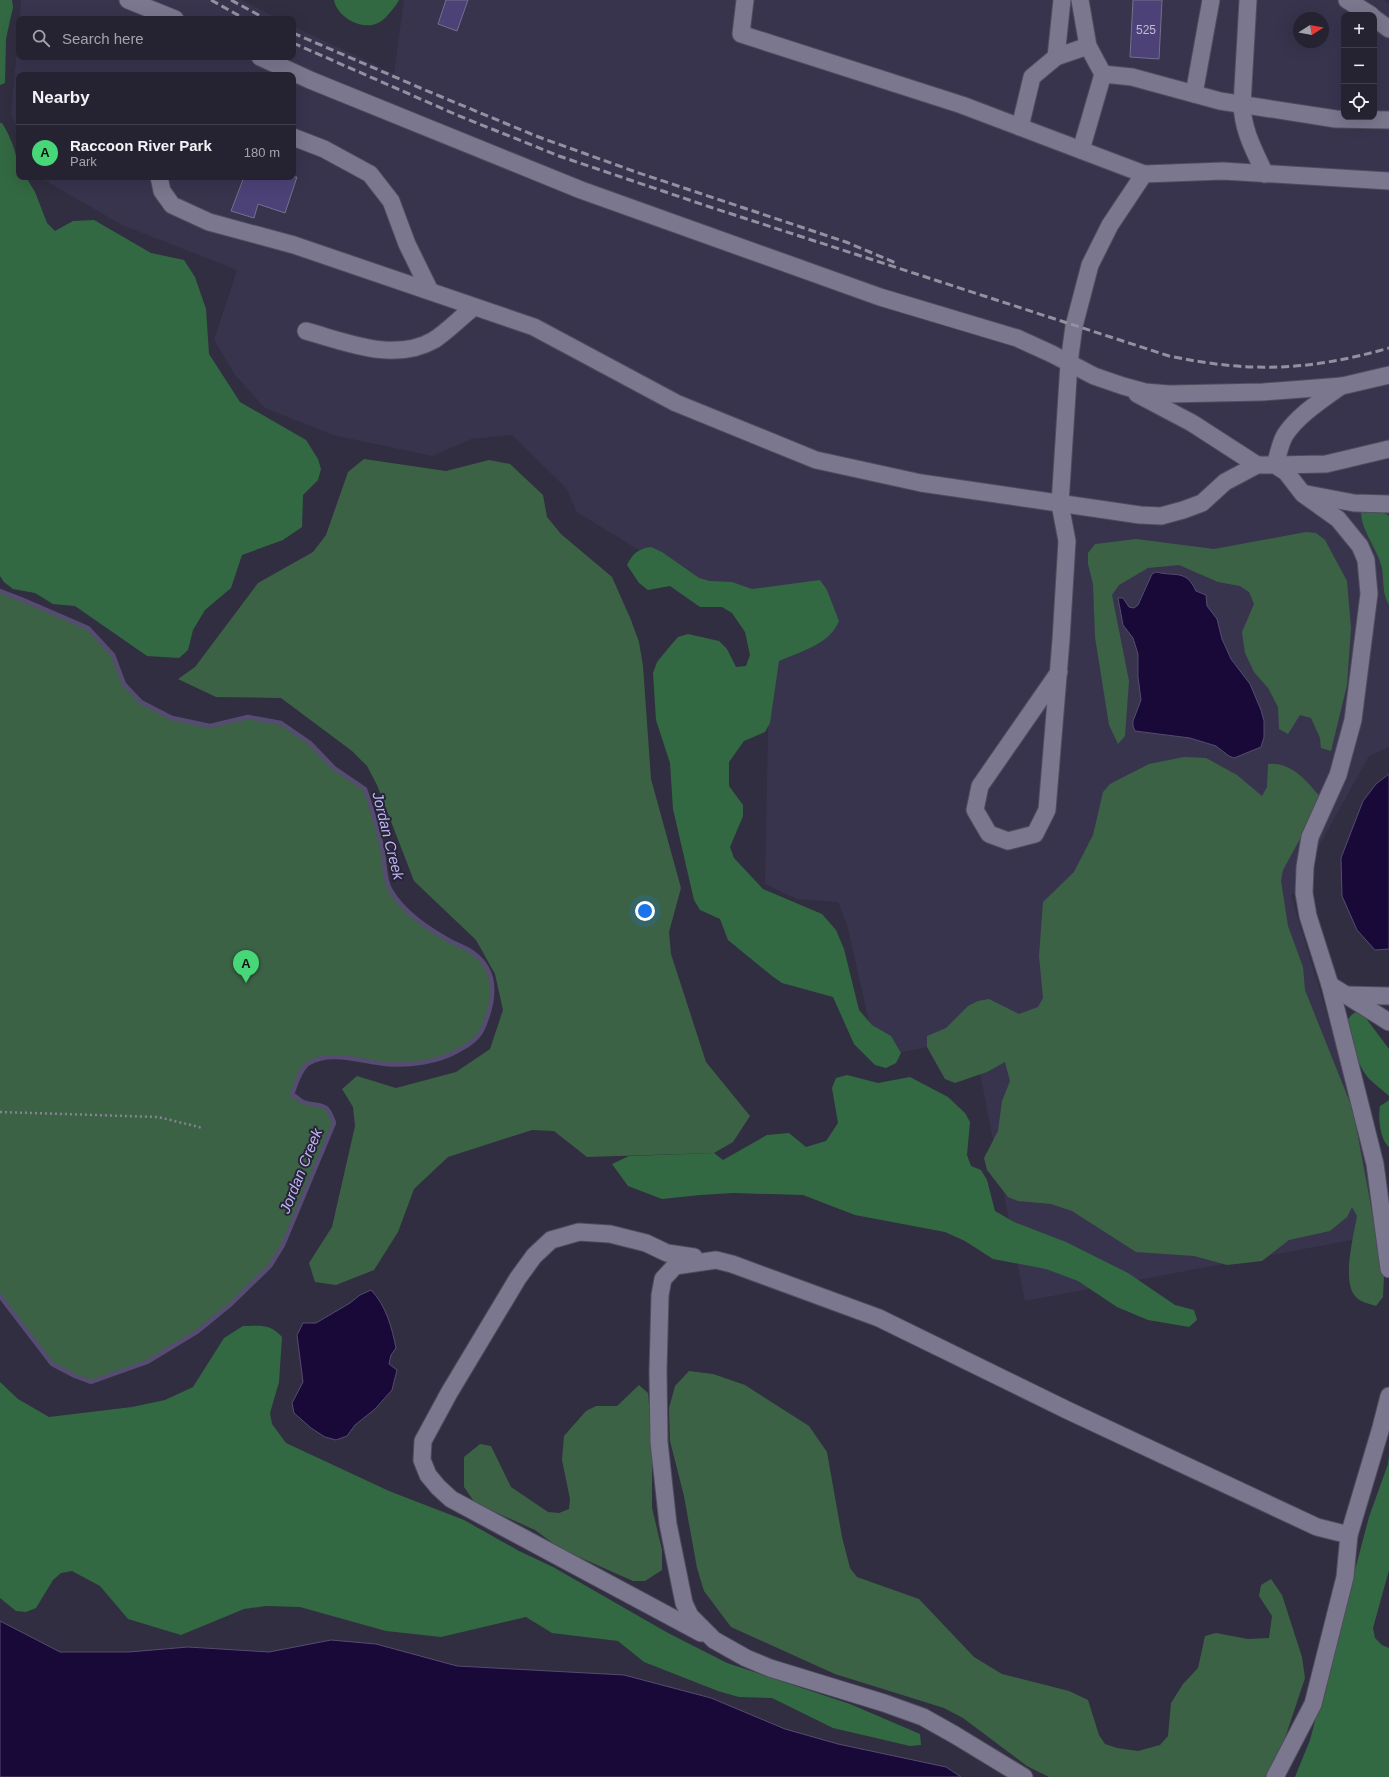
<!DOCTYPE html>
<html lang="en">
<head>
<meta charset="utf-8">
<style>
  :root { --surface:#252231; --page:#2d2a39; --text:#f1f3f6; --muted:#a3a4ab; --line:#423f4d; --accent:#48d778 }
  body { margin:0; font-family:Helvetica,sans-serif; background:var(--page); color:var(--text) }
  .controls { position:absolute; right:12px; top:12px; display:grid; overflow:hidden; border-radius:8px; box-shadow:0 4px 16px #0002 }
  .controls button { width:36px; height:36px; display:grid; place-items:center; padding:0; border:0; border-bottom:1px solid var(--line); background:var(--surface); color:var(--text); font:20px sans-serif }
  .compass { position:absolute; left:1293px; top:12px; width:36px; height:36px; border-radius:50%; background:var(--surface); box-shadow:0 4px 16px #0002; rotate:79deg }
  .you { position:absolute; left:645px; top:911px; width:14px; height:14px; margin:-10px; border:3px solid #fff; border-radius:50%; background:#1a73e8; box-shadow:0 0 0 6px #1a73e833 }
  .badge { display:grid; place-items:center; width:26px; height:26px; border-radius:50%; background:var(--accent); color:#111; font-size:13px; font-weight:700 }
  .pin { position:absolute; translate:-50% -33px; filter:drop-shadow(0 1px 2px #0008) }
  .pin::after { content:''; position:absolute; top:21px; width:14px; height:12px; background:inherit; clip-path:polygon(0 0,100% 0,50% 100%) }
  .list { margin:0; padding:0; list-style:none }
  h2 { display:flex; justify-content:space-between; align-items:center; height:52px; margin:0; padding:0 16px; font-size:17px }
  h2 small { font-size:13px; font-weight:400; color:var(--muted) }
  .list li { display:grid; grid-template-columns:26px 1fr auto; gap:12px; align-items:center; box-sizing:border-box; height:56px; padding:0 16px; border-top:1px solid var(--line) }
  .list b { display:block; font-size:15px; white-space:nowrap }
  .list p { margin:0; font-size:13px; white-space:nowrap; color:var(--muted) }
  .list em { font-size:13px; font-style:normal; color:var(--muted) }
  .icon { flex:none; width:22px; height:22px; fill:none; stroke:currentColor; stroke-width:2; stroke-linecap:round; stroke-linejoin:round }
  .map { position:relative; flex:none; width:1389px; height:1777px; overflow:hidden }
  .search { position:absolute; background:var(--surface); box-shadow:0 4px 16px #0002; left:16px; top:16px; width:280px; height:44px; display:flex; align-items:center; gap:10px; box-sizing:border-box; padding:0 14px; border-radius:8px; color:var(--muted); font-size:15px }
  .panel { position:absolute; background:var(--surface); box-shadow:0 4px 16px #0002; left:16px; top:72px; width:280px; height:108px; border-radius:8px }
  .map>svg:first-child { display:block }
  .built { fill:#38344e; fill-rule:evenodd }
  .green { fill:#3c6245 }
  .forest { fill:#336942 }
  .water { fill:#180939; stroke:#564b70 }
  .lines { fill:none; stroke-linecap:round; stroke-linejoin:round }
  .stream { stroke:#564b70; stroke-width:4.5 }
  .building { fill:#4d4277; stroke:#747188 }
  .minor-casing { stroke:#4e4c5c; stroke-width:19 }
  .path { stroke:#858393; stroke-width:2.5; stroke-dasharray:2 3; stroke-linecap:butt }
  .minor { stroke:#7a778e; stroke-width:17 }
  .rail { stroke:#9291a0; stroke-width:3; stroke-dasharray:8 4; stroke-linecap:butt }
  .labels { text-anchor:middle; stroke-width:4; stroke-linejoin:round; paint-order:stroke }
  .number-label { font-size:12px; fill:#c0bcd2 }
  .water-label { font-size:15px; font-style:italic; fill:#bfb5f7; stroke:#272437 }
</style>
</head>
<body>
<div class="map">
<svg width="1389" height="1777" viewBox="0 0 1389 1777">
  <rect width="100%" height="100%" fill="#312e41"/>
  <!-- built -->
  <g class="built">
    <path d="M21,0H242L278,19H20Z"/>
    <path d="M404,0H1384L1389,4V747L1369,756L1291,896L1351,1093L1379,1235L1025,1301L973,1038L877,1057L848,928L838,902L797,899L765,884L770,631L577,512L566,488L512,435L471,439L432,456L333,435L265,408L235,375L214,340L237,270L122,225L39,177H293V75H19V132L11,114L19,28V57H293V26L394,74ZM1344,15H1374V117H1344ZM1299,18H1323V42H1299Z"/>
  </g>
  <!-- green -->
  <g class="green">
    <path d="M364,459L446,471L489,460L510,464L543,495L547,517L561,534L612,577L631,620L639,642L643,666L651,779L681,888L669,932L671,954L706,1062L750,1116L733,1142L714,1153L587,1157L554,1131L532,1130L448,1157L414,1189L398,1232L374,1270L336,1285L315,1282L309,1263L332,1227L355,1126L353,1107L342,1089L357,1076L396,1088L456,1072L490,1049L503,1010L495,974L476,940L414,881L377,785L367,766L352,751L281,698L216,697L178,679L195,667L258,583L313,552L326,535L348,472Z"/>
    <path d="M1306,532L1316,533L1325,540L1347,581L1351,628L1347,685L1331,751L1321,748L1320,738L1311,718L1300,715L1288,734L1279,729L1278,707L1268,688L1254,672L1245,653L1242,632L1254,604L1249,592L1240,586L1218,582L1179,565L1148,568L1119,585L1112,595L1129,681L1125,736L1118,744L1109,725L1095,637L1093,584L1088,564V553L1095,544L1136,539L1214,549Z"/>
    <path d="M0,591L21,599L88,628L113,655L124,684L141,702L172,718L210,726L248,717L281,723L310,743L334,768L365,789C372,810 379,831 383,853C385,865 384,880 391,891C404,913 429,929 450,941C456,944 461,946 467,949C499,967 496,998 483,1028C479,1038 469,1045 459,1050C439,1062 410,1066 386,1064C362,1062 332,1050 309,1063C300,1068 296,1085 292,1094C295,1096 299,1100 303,1102C320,1108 326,1099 334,1123L283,1245L270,1266L231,1304L198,1331L147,1362L91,1382L75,1376L52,1364L0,1296Z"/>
    <path d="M1184,757L1206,758L1237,775L1262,796L1267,787L1268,764C1293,762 1307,782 1322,799L1283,870L1281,881L1288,926L1303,967L1305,990L1353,1110L1384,1276L1383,1297L1376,1306C1370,1304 1360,1302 1356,1297C1341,1282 1354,1235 1357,1216L1352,1207L1347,1217L1330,1231L1289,1240L1262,1261L1227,1265L1194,1256L1136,1252L1072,1211L1051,1204L1018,1201L1008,1197L987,1170L984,1158L998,1131L1002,1101L1010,1081L1005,1062L987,1072L955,1083L945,1079L927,1047V1036L946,1028L968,1006L978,1001L989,999L1019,1014L1038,1007L1043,998L1039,956L1043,902L1074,872L1093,835L1103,792L1110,784L1149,764Z"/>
    <path d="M689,1371L713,1374L745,1385L809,1426L827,1452L842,1537L850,1568L857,1577L919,1599L974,1657L1002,1674L1069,1691L1088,1700L1099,1735L1105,1744L1117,1748L1138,1751L1160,1745L1168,1736L1171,1703L1183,1684L1198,1668L1205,1636L1216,1633L1248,1639L1269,1638L1272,1616L1259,1596L1261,1585L1271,1579L1282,1595L1302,1657L1305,1678L1278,1759L1265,1777H1049L1027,1766L963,1718L944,1708L835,1674L731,1627L704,1591L697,1568L684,1496L670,1441L669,1408L675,1386Z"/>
    <path d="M639,1385L648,1393L652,1439V1508L662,1550V1570L645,1581H633L561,1549L535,1530L475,1503L464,1487V1457L480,1444L491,1446L511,1487L548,1512L559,1513L569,1509L570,1499L562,1460L564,1436L586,1411L596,1406H617Z"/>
  </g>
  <!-- forest -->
  <g class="forest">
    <path d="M0,0H12L13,7L6,39L5,83L0,85Z"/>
    <path d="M334,0H399C395,7 385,20 378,23C362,31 337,17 334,0Z"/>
    <path d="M0,123H2C12,138 19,160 19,177H26L35,192L47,223L55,231L73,221L94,220L151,253L184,260L195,277L206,309L209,354L240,402L306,440L318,459L321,469L318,480L303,495L302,527L283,540L242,555L231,588L205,610L193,630L188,650L179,658L147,656L75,606L53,604L35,593L13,589L4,582L0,576Z"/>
    <path d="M1361,509L1381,511L1389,516V605C1382,593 1384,581 1382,568C1377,547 1360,530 1361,509Z"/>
    <path d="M651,547L662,552L699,578L710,581L732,582L752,589L820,580L827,590L839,621C829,645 801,651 779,661L770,723L765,732L744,741L729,762V786L743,805V816L730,847L734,858L763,889L822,914L836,930L844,949L859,1010L872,1025L891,1036L901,1053L896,1063L886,1068L875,1065L854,1044L833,997L782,983L772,976L728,940L720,919L700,910L694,900L673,809L670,763L656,720L653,673L657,662L671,645L678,637L688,634L719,641L727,649L736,667L746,666L750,655L745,632L732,613L722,607H700L670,586L648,590L639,583L627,565C633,553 638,549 651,547Z"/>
    <path d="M1356,1012L1365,1017L1389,1049V1096C1382,1089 1372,1083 1366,1075C1362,1070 1360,1064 1357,1059C1350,1045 1337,1022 1356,1012Z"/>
    <path d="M847,1075L878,1083L910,1077L948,1097L965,1113L970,1122L967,1155L971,1166L981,1170L987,1180L995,1211L1014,1222L1066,1242L1128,1273L1175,1305L1194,1310L1197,1320L1189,1327L1148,1320L1117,1307L1078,1281L1046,1269L993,1259L965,1241L945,1232L855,1215L803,1195L733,1193L700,1195L662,1199L628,1186L612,1164L629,1156L714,1153L723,1160L767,1135L789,1133L806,1147L826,1141L838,1123L832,1088L836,1078Z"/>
    <path d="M1389,1099V1147C1380,1139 1378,1118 1380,1106L1388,1101Z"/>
    <path d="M243,1326C260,1326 270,1323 282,1337L279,1382L270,1413L272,1424L286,1443L389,1491L464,1520L519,1551L553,1567L668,1633L727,1663L850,1704L920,1734L921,1745L910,1746L833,1728L772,1698L739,1697L718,1691L644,1662L618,1641L552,1633L526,1617L441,1637L386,1631L300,1607L266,1606L244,1609L181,1635L128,1619L100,1586L72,1571L61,1573L53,1580L36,1608L26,1612L16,1611L0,1598V1382L18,1399L49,1417L132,1407L165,1400L193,1387L224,1338Z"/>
    <path d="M1389,1455V1570L1373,1628L1375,1638L1382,1645L1389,1648V1777H1295L1310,1740L1369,1517L1388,1464Z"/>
  </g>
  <!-- water -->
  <g class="water">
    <path d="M1156,572C1176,577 1186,569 1196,591L1206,595L1207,606L1217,619L1222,639L1231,659L1250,684L1261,710L1264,721V737L1261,747L1234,758L1229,756L1216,746L1190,738L1135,731L1133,726V721L1141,700L1138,677V654L1133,638L1123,625L1118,598H1123L1129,607L1134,608L1138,605L1152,574Z"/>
    <path d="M1389,774V949L1375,950L1357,930L1342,896L1341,858L1363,801L1376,784Z"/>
    <path d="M371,1290C386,1305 392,1328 396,1348L391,1355L389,1364L397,1370L392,1390L375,1409L355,1425L347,1436L336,1440L325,1437L311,1428L294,1413L292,1403L303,1382L297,1335L303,1323H316L350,1303L360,1295Z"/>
    <path d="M0,1621L60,1652H129L188,1647L269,1652L331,1640L376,1644L457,1666L624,1675L711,1698L785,1729L838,1744L946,1767L961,1777H0Z"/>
  </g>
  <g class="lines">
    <!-- stream -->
    <path class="stream" d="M0,591L21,599L88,628L113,655L124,684L141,702L172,718L210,726L248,717L281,723L310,743L334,768L365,789C372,810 379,831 383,853C385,865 384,880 391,891C404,913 429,929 450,941C456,944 461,946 467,949C499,967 496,998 483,1028C479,1038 469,1045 459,1050C439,1062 410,1066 386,1064C362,1062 332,1050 309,1063C300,1068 296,1085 292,1094C295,1096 299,1100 303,1102C320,1108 326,1099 334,1123L283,1245L270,1266L231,1304L198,1331L147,1362L91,1382L75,1376L52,1364L0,1296"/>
  </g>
  <!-- building -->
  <g class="building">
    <path d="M446,0H468L457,31L438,24Z"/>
    <path d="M1133,0H1162L1159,59L1130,57Z"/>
    <path d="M244,177H297L285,213L258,204L254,218L231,211Z"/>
  </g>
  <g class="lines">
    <!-- minor casing -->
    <g class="minor-casing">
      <g id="minor">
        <path d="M128,0L175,19"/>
        <path d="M745,0L741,34L962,105L1144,174L1223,171L1389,181"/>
        <path d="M1080,0L1088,46L1103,74L1132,77L1220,101L1336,119L1389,120"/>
        <path d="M1248,0L1242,105C1243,131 1254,150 1265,174"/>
        <path d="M1347,0L1371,15"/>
        <path d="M1374,18L1389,29"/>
        <path d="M260,57L310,80L581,190L880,297L1017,338L1052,354L1094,376L1123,386L1145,392L1169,394L1263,392L1342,386L1389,375"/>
        <path d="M1056,57L1062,0"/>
        <path d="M1194,94L1211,0"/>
        <path d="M1020,127L1032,77L1056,57L1088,46"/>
        <path d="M293,137L324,149L370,174L391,201L407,244L430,291"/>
        <path d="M1081,150L1103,74"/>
        <path d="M159,177L162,191L172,205L209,222L294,245L534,327L676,403L816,460L921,483L1140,515L1161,516L1183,510L1202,503L1225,482L1257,465H1275L1286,472L1303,494L1338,519L1360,546L1366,560L1369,594L1353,720L1338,775L1310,837L1305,867L1304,893L1308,916L1330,985L1375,1164L1389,1269"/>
        <path d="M306,331C346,342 394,363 434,340C448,331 461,317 474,307"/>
        <path d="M1341,386C1322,400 1298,415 1285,435C1280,443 1278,456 1275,465L1326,464L1389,449"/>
        <path d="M1137,394L1192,423L1257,465"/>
        <path d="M1307,494L1354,503L1389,504"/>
        <path d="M1059,672L980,786L975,810L989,834L1008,841L1035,834L1047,810L1061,640L1067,541L1060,504L1069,363L1074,326L1090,265L1110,225L1144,174"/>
        <path d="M1330,985L1389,1022"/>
        <path d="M1346,995L1389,996"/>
        <path d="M694,1257L667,1253L646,1243L610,1234L579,1232L551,1240L534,1256L518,1278L449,1393L423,1441L422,1460L428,1475L438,1487L451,1499L701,1633"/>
        <path d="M1024,1777L955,1735L923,1717L884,1703L770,1668L746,1658L714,1640L690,1616L684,1603L668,1524L659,1442L658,1371L660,1295L663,1279L675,1266L716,1260L732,1264L879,1318L1069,1411L1317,1527L1349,1535"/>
        <path d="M1275,1777L1313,1704L1345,1577L1349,1535L1380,1431L1389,1396"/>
      </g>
    </g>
    <!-- path -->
    <path class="path" d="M0,1112L158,1117L203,1128"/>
    <!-- minor -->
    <use href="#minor" class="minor"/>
    <!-- rail -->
    <g class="rail">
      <path d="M211,0L245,19"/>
      <path d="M231,0L266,19"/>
      <path d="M293,33L425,90L536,136L636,172L846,242L896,263"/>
      <path d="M293,43L457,115L559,156L710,207L1169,356C1251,373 1308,371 1389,348"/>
    </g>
  </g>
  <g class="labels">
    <!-- number labels -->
    <g class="number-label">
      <text x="1146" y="34">525</text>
    </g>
    <!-- water labels -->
    <g class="water-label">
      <text transform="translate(388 836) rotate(76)" y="5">Jordan Creek</text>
      <text transform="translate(301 1171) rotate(-68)" y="5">Jordan Creek</text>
    </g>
  </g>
</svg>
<div class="controls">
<button>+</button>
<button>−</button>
<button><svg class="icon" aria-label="locate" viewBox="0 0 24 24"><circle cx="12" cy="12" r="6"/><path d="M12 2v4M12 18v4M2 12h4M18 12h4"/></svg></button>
</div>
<svg class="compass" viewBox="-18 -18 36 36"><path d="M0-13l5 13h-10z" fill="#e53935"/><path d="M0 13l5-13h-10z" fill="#a3a4ab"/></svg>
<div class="you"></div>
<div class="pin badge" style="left:246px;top:983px">A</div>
<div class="search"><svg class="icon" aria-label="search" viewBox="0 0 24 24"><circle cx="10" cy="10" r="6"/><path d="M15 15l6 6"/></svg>Search here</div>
<section class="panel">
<h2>Nearby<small></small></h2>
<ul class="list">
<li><span class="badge">A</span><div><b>Raccoon River Park</b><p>Park</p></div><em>180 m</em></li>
</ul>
</section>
</div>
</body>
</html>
